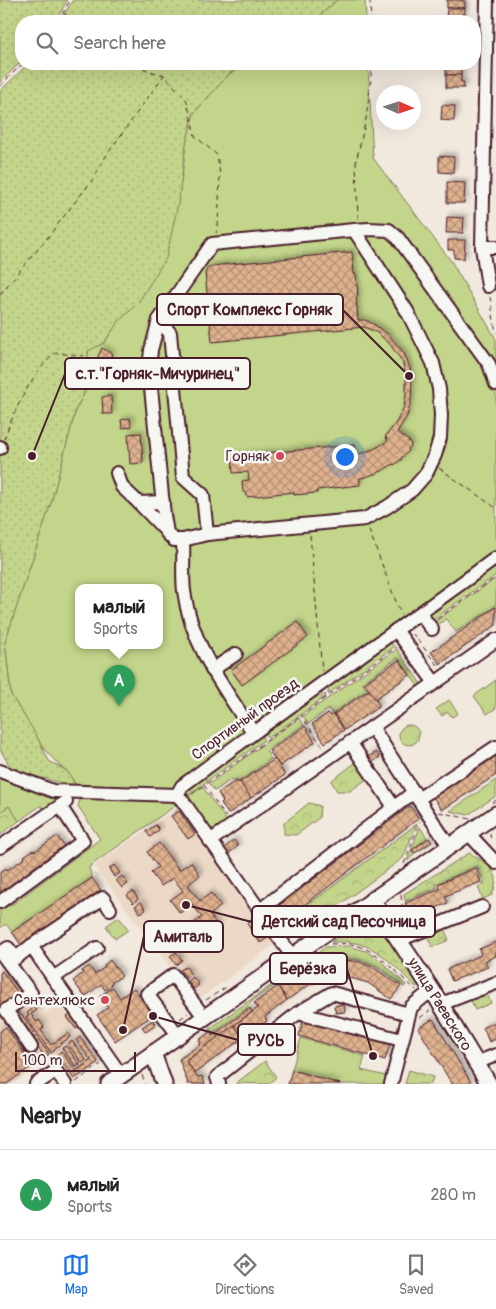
<!DOCTYPE html>
<html lang="en">
<head>
<meta charset="utf-8">
<style>
  :root { --surface:#fff; --page:#f6f6f6; --text:#222; --muted:#767676; --line:#e0e0e0; --accent:#1a73e8 }
  body { margin:0; font-family:Pangolin,sans-serif; background:var(--page); color:var(--text) }
  .compass { position:absolute; left:376px; top:85px; width:45px; height:45px; border-radius:50%; background:var(--surface); box-shadow:0 5px 20px #0002; rotate:93deg }
  .scale { position:absolute; left:15px; bottom:12px; width:121px; box-sizing:border-box; padding-left:5px; border:2px solid #4a1f2b; border-top:0; font-size:14px; line-height:18px; white-space:nowrap; color:#4a1f2b; -webkit-text-stroke:4px #f6f6f2; paint-order:stroke }
  .you { position:absolute; left:344px; top:456px; width:18px; height:18px; margin:-12px; border:4px solid #fff; border-radius:50%; background:#1a73e8; box-shadow:0 0 0 8px #1a73e833 }
  .badge { display:grid; place-items:center; width:32px; height:32px; border-radius:50%; background:var(--accent); color:#fff; font-size:16px; font-weight:700 }
  .pin { position:absolute; translate:-50% -41px; filter:drop-shadow(0 1px 2px #0008) }
  .pin::after { content:''; position:absolute; top:26px; width:18px; height:15px; background:inherit; clip-path:polygon(0 0,100% 0,50% 100%) }
  .popup { position:absolute; left:75px; top:584px; width:88px; height:65px; box-sizing:border-box; display:grid; place-content:center; border-radius:10px; background:var(--surface); filter:drop-shadow(0 1px 4px #0005); font-size:16px; white-space:nowrap; color:var(--muted) }
  .popup b { font-size:19px; color:var(--text) }
  .popup::after { content:''; position:absolute; left:50%; top:100%; margin-left:-10px; border:10px solid transparent; border-top-color:var(--surface) }
  .list { margin:0; padding:0; list-style:none }
  h2 { display:flex; justify-content:space-between; align-items:center; height:65px; margin:0; padding:0 20px; font-size:21px }
  h2 small { font-size:16px; font-weight:400; color:var(--muted) }
  .list li { display:grid; grid-template-columns:32px 1fr auto; gap:15px; align-items:center; box-sizing:border-box; height:90px; padding:0 20px; border-top:1px solid var(--line) }
  .list b { display:block; font-size:19px; white-space:nowrap }
  .list p { margin:0; font-size:16px; white-space:nowrap; color:var(--muted) }
  .list em { font-size:16px; font-style:normal; color:var(--muted) }
  .icon { flex:none; width:28px; height:28px; fill:none; stroke:currentColor; stroke-width:2; stroke-linecap:round; stroke-linejoin:round }
  .map { position:relative; flex:none; width:496px; height:1084px; overflow:hidden }
  .search { position:absolute; background:var(--surface); box-shadow:0 5px 20px #0002; left:15px; right:15px; top:15px; height:55px; display:flex; align-items:center; gap:12px; box-sizing:border-box; padding:0 18px; border-radius:20px; color:var(--muted); font-size:19px }
  .sheet { height:155px; background:var(--surface) }
  nav { display:flex; justify-content:space-around; align-items:center; box-sizing:border-box; height:70px; border-top:1px solid var(--line); background:var(--surface); font-size:14px; color:var(--muted) }
  nav a { display:grid; justify-items:center; gap:2px }
  nav .on { color:var(--accent) }
  .map>svg:first-child { display:block }
  .built { fill:#ebd8c6 }
  .grass { fill:#c2d58a; stroke:#867a5a; fill-rule:evenodd }
  .forest { fill:url(#forest-crowns); stroke:#867a5a }
  .garden { fill:url(#garden-dots); stroke:#867a5a }
  .building { fill:url(#building-cross-hatch); stroke:#4a1f2b; filter:url(#shadow) }
  .lines { fill:none; stroke-linecap:round; stroke-linejoin:round }
  .minor-casing { stroke:#4a1f2b; stroke-width:16 }
  .major-casing { stroke:#4a1f2b; stroke-width:19 }
  .path { stroke:#4a1f2b; stroke-width:1; stroke-dasharray:5 4; stroke-linecap:butt }
  .minor { stroke:#f6f6f2; stroke-width:12 }
  .major { stroke:#f6f6f2; stroke-width:15 }
  .poi-dot { fill:#d1495b; stroke:#f6f6f2; stroke-width:2 }
  .labels { text-anchor:middle; stroke-width:5; stroke-linejoin:round; paint-order:stroke }
  .poi-label { font-size:15px; fill:#4a1f2b; stroke:#f6f6f2; text-anchor:end }
  .street-label { font-size:15px; fill:#4a1f2b; stroke:#f6f6f2 }
  .leader { fill:none; stroke:#4a1f2b; stroke-width:2 }
  .callout-dot { fill:#4a1f2b; stroke:#f6f6f2; stroke-width:2 }
  .callout { fill:#f6f6f2; stroke:#4a1f2b; stroke-width:2 }
  .callout-label { font-size:16px; text-anchor:middle; font-weight:bold; fill:#4a1f2b }
</style>
</head>
<body>
<div class="map">
<svg width="496" height="1084" viewBox="0 0 496 1084">
  <defs>
    <pattern id="forest-crowns" width="20" height="18" patternUnits="userSpaceOnUse" patternTransform="scale(1.25)"><rect width="20" height="18" fill="#c2d58a"/><path d="M2 6a3 3 0 1 1 6 0M12 15a3 3 0 1 1 6 0" fill="none" stroke="#a8b677"/></pattern>
    <pattern id="garden-dots" width="8" height="8" patternUnits="userSpaceOnUse" patternTransform="scale(1.25)"><rect width="8" height="8" fill="#c2d58a"/><path d="M2 2h.1M6 6h.1" fill="none" stroke="#a8b677" stroke-width="1.8" stroke-linecap="round"/></pattern>
    <pattern id="building-cross-hatch" width="8" height="8" patternUnits="userSpaceOnUse" patternTransform="scale(1.25)"><rect width="8" height="8" fill="#deb28e"/><path d="M0 0l8 8M0 8l8-8" fill="none" stroke="#b69074"/></pattern>
    <filter id="shadow"><feDropShadow dx="3" dy="-3" stdDeviation="2.5" flood-color="#0004"/></filter>
  </defs>
  <rect width="100%" height="100%" fill="#f1e8de"/>
  <filter id="ink" filterUnits="userSpaceOnUse"><feTurbulence type="fractalNoise" baseFrequency=".02" numOctaves="2"/><feDisplacementMap in="SourceGraphic" scale="10" xChannelSelector="R" yChannelSelector="G"/><feConvolveMatrix kernelMatrix="1 2 1 2 8 2 1 2 1" color-interpolation-filters="sRGB"/></filter>
  <g filter="url(#ink)">
    <!-- built -->
    <g class="built">
      <path d="M180,806L275,944L196,1001L94,866Z"/>
      <path d="M9,959L46,1013L59,1003L101,1062L73,1083L52,1055L12,1084H0V966Z"/>
    </g>
    <!-- grass -->
    <g class="grass">
      <path d="M337,0H365L366,21H314Z"/>
      <path d="M249,64H368L373,158L451,261L496,339V553L176,782L173,792L77,787L67,771L60,766L44,749L11,695L5,642L51,503L76,409L87,388L88,350L104,343L118,322L138,303L178,204L186,144L194,113L230,73ZM79,587H159V645H79Z"/>
      <path d="M496,565V575L431,621L430,619L431,612Z"/>
      <path d="M496,578V606L456,632L446,619L435,627L433,623Z"/>
      <path d="M390,640L394,647L328,694L329,685Z"/>
      <path d="M397,649L421,684L418,686L398,658L362,683L367,690L332,714L329,709L308,724L303,716Z"/>
      <path d="M496,680V708L487,714L474,696Z"/>
      <path d="M322,689V699L268,738L264,732Z"/>
      <path d="M299,718L304,725L266,751L271,759L239,782L231,779L215,791L209,784Z"/>
      <path d="M260,734L264,740L185,797V791Z"/>
      <path d="M0,777L45,795L59,796L61,800L48,810L40,806L19,821L9,806L0,812Z"/>
      <path d="M496,780V796L468,815L450,811Z"/>
      <path d="M202,786L227,821L216,829L208,828L186,798Z"/>
      <path d="M89,795L122,800L167,798L176,805L89,867L92,878L12,932L6,924L0,928V909L5,905L10,906L100,839L78,806L80,800Z"/>
      <path d="M420,827L427,838L412,850L414,855L407,861Z"/>
      <path d="M349,946L366,951L381,961L406,985L404,987L382,969L367,962L355,959H330L301,967L252,1001L245,1010L213,1033L209,1029L326,947Z"/>
      <path d="M301,1038L365,1056L361,1070L390,1077L388,1084H340L292,1070Z"/>
    </g>
    <!-- forest -->
    <g class="forest">
      <path d="M449,700L458,713L452,717L448,712L442,716L436,709Z"/>
      <circle cx="409" cy="735" r="10"/>
      <path d="M355,763L367,779L350,791H337L331,781Z"/>
      <path d="M309,803L320,806L319,818L296,835L284,834V823Z"/>
      <path d="M9,806L19,821L0,835V812Z"/>
      <path d="M417,824L403,858L297,936L287,920Z"/>
      <path d="M469,853C479,859 493,865 496,878C496,884 494,890 492,895L483,899L478,887L484,883L477,866L436,884L437,888L405,901L404,894Z"/>
      <path d="M373,915L420,984L416,987C398,970 381,948 355,943C348,941 339,942 331,942Z"/>
      <path d="M119,917L128,930L115,939L106,926Z"/>
      <path d="M444,928L449,940L432,947L427,935Z"/>
      <path d="M486,992L491,1003L475,1010L470,998Z"/>
      <path d="M265,1061L276,1077L269,1084L236,1083Z"/>
      <path d="M409,1070L433,1077L431,1084H405Z"/>
    </g>
    <!-- garden -->
    <g class="garden">
      <path d="M0,0H67L61,12L54,21H21V62L0,82Z"/>
      <path d="M73,0H337L314,21H60Z"/>
      <path d="M28,64H249L230,73L194,113L186,144L178,204L166,258L138,303L118,322L104,343L88,351L87,388L76,409L51,503L5,642L11,695L35,733L49,761L67,771L77,787L12,770L0,749V91Z"/>
    </g>
    <!-- building -->
    <g class="building">
      <path d="M447,0H462V1H465V8H447Z"/>
      <path d="M447,8H465V14H461V21H446Z"/>
      <path d="M446,64H464V68H461V75H446Z"/>
      <path d="M446,75H461V82H464V88H446Z"/>
      <path d="M442,105L455,106L454,121L441,120Z"/>
      <path d="M439,156L454,157L453,173L439,172Z"/>
      <path d="M447,182L465,183L464,203H447Z"/>
      <path d="M447,217L464,218L463,233H446Z"/>
      <path d="M448,240H465L464,259L454,258V250H448Z"/>
      <path d="M352,252L354,274H356L358,297H356L358,320H365L375,325L389,335L404,353L410,368L412,378L411,402L407,416L397,432L410,442L411,446L408,449L409,451L401,458L402,459L394,465L393,464L382,471L366,477L360,478V485L317,490V493L294,495V492L247,497L246,492H243L242,481L249,480L248,472L233,473L232,456L355,445L357,455L374,449L386,442L388,440L385,437L396,423L404,407L406,394V374L402,361L389,343L376,332L364,327L212,342L205,273L208,267L220,265Z"/>
      <path d="M102,348L112,354L107,364L97,359Z"/>
      <path d="M111,396L112,414H103L102,397Z"/>
      <path d="M130,418L131,427L122,428L121,420Z"/>
      <path d="M141,433L143,463L130,464L128,434Z"/>
      <path d="M496,607V625L440,664L431,652Z"/>
      <path d="M297,622L308,637L242,685L231,670Z"/>
      <path d="M399,660L410,675L375,699L364,683Z"/>
      <path d="M369,690L380,706L344,730L334,714Z"/>
      <path d="M328,713L331,716L334,714L344,730L325,743L312,724Z"/>
      <path d="M305,726L315,742L280,766L269,751Z"/>
      <path d="M376,752L380,757L368,765L364,760Z"/>
      <path d="M496,756V775L442,810L433,797Z"/>
      <path d="M275,759L285,775L251,798L240,782Z"/>
      <path d="M234,782H240L251,798L228,814L221,803L223,801L218,793Z"/>
      <path d="M410,806L419,818L282,922L273,910Z"/>
      <path d="M179,811L195,834L188,839L171,816Z"/>
      <path d="M156,825L159,830L150,837L146,831Z"/>
      <path d="M57,836L66,849L0,894V872L6,868L7,870L25,858L24,856L33,850L35,851Z"/>
      <path d="M429,838L432,842L415,853L412,850Z"/>
      <path d="M234,840L238,846L227,855L223,849Z"/>
      <path d="M159,843L179,870L191,862L200,875L188,885L200,901L211,893L221,906L210,915L218,926L200,940L190,926L202,917L192,904L180,913L170,900L183,891L173,878L161,886L151,873L158,867L147,852Z"/>
      <path d="M114,865L120,873L114,877L109,869Z"/>
      <path d="M476,868L481,882L445,896L448,903L411,918L405,903L440,889L438,884Z"/>
      <path d="M122,876L128,884L122,888L116,880Z"/>
      <path d="M92,878L101,890L21,945L12,932Z"/>
      <path d="M133,891L138,899L133,903L127,895Z"/>
      <path d="M141,902L146,910L140,913L135,906Z"/>
      <path d="M252,920L258,928L252,932L247,923Z"/>
      <path d="M260,930L266,939L260,943L254,934Z"/>
      <path d="M496,942V956L485,961L488,967L452,981L447,969L481,955L479,949Z"/>
      <path d="M176,952L182,960L176,965L170,956Z"/>
      <path d="M110,960L122,976L111,983L112,985L105,990L101,984L85,997L73,981L83,973L82,971L89,966L95,974L105,967L104,965Z"/>
      <path d="M345,960L360,962L374,968L401,986L391,999L368,983L354,979L339,977V961Z"/>
      <path d="M339,961V977L325,979L309,985L287,1000L278,986L302,969L324,962Z"/>
      <path d="M186,967L191,974L186,978L180,970Z"/>
      <path d="M2,971L18,993L0,1006V973Z"/>
      <path d="M193,977L199,985L194,989L188,981Z"/>
      <path d="M278,986L287,1000L265,1017L267,1021L243,1038L234,1025L258,1008L254,1003Z"/>
      <path d="M113,987L120,998L134,988L153,1015L115,1041L97,1015L108,1008L100,996Z"/>
      <path d="M344,1004L345,1012L336,1013L334,1006Z"/>
      <path d="M35,1007L37,1010L31,1014L36,1022L39,1020L44,1027L41,1030L51,1045L68,1033L70,1037L54,1049L55,1050L51,1053L26,1017L29,1015L27,1013Z"/>
      <path d="M250,1008L252,1012L186,1061L198,1077L202,1076L205,1084H188L179,1059L201,1044L199,1040L210,1032L212,1036Z"/>
      <path d="M14,1009L16,1012L18,1011L21,1016L22,1015L34,1032L30,1035L12,1011Z"/>
      <path d="M71,1014L80,1027L76,1029L67,1017Z"/>
      <path d="M433,1019L472,1084H452L418,1028Z"/>
      <path d="M153,1020L156,1025L146,1032L142,1027Z"/>
      <path d="M303,1020L390,1044L385,1060L299,1036Z"/>
      <path d="M496,1022V1039L489,1042L483,1027Z"/>
      <path d="M234,1025L243,1038L195,1073L186,1061Z"/>
      <path d="M6,1027L24,1053L29,1050L35,1058L30,1061L33,1065L7,1084H0V1031Z"/>
      <path d="M36,1036L49,1054L45,1057L31,1039Z"/>
      <path d="M80,1037L98,1062L90,1069L74,1079L57,1055L61,1051L76,1071L91,1060L76,1040Z"/>
      <path d="M72,1041L86,1060L82,1063L68,1044Z"/>
      <path d="M66,1046L80,1065L76,1067L62,1048Z"/>
      <path d="M292,1070L340,1084H288Z"/>
    </g>
    <g class="lines">
      <!-- minor casing -->
      <g class="minor-casing">
        <g id="minor">
          <path d="M487,0L482,247H496"/>
          <path d="M354,230L212,244L159,320L151,350L149,369L164,515L167,533L174,540H183L207,534L365,519L387,507L412,490L426,474L435,455L440,438L441,415L439,389L433,363L407,311L354,230L369,229L389,230L398,238L489,364L496,384"/>
          <path d="M482,247L488,286"/>
          <path d="M159,320L170,333L183,477L203,495L207,534"/>
          <path d="M0,448V447"/>
          <path d="M117,473L122,487L139,503L163,502"/>
          <path d="M139,503L167,532"/>
          <path d="M183,540C184,557 182,574 184,591C191,645 224,688 253,732"/>
          <path d="M420,614L432,629"/>
          <path d="M396,630L435,683"/>
          <path d="M212,670L236,654"/>
          <path d="M372,727L418,799L496,747"/>
          <path d="M350,742L394,807"/>
          <path d="M0,771L53,791L177,795"/>
          <path d="M418,799L449,846"/>
          <path d="M468,833L496,863"/>
          <path d="M210,841L496,640"/>
          <path d="M0,847L66,802"/>
          <path d="M0,902L83,841L60,806"/>
          <path d="M110,909L103,898L31,946L121,1075"/>
          <path d="M260,910L414,792"/>
          <path d="M399,940L482,907"/>
          <path d="M292,956L182,800L177,795L182,786C286,708 392,634 496,558"/>
          <path d="M53,978L97,948"/>
          <path d="M441,1004L496,983"/>
          <path d="M298,1013L402,1040"/>
          <path d="M178,1035L147,994L173,975L204,1017"/>
          <path d="M31,1047L6,1010L31,993L1,953L8,948L16,958L31,946"/>
          <path d="M476,1063L496,1055"/>
          <path d="M36,1084L56,1071L65,1084"/>
          <path d="M219,1084L217,1077L298,1013L332,993L409,1014"/>
          <path d="M391,1084L411,1007L432,990"/>
        </g>
      </g>
      <!-- major casing -->
      <g class="major-casing">
        <g id="major">
          <path d="M372,900L432,990L489,1084"/>
          <path d="M153,1053L164,1084"/>
          <path d="M109,1084L496,814"/>
        </g>
      </g>
      <!-- path -->
      <g class="path">
        <path d="M370,0L371,21"/>
        <path d="M64,13L71,21"/>
        <path d="M56,21L63,13L70,0"/>
        <path d="M110,64L111,65L114,64"/>
        <path d="M135,64L149,71L164,75L187,101L195,136L217,155L220,175L218,226L216,233"/>
        <path d="M0,86L22,64"/>
        <path d="M358,219L356,162L366,119L371,80V64"/>
        <path d="M0,294L44,242L93,179L106,156L164,75"/>
        <path d="M490,297L496,333"/>
        <path d="M4,439C14,411 33,370 56,353L84,356"/>
        <path d="M439,468L496,508"/>
        <path d="M369,530L401,615"/>
        <path d="M310,535L322,671"/>
        <path d="M437,619L496,577"/>
        <path d="M412,633L439,667"/>
        <path d="M325,694V698L397,647"/>
        <path d="M323,747L301,716L325,698"/>
        <path d="M204,785L226,817"/>
        <path d="M192,794L301,716"/>
        <path d="M492,803L496,800"/>
        <path d="M439,812L470,819"/>
        <path d="M490,833L491,842"/>
        <path d="M404,864L420,821"/>
        <path d="M401,895L404,926"/>
        <path d="M331,944C337,944 344,943 351,944C378,949 396,973 416,990"/>
        <path d="M206,1000L228,986"/>
        <path d="M420,1018L430,1010"/>
        <path d="M180,1019L188,1013"/>
        <path d="M142,1075L145,1084"/>
        <path d="M76,1082L101,1064"/>
      </g>
      <!-- minor -->
      <use href="#minor" class="minor"/>
      <!-- major -->
      <use href="#major" class="major"/>
    </g>
  </g>
  <!-- markers -->
  <g class="poi-dot">
    <circle cx="280" cy="456" r="5"/>
    <circle cx="105" cy="1000" r="5"/>
  </g>
  <g class="labels">
    <!-- poi labels -->
    <g class="poi-label">
      <text x="270" y="461">Горняк</text>
      <text x="95" y="1005">Сантехлюкс</text>
    </g>
    <!-- street labels -->
    <g class="street-label">
      <text transform="translate(245 719) rotate(-36)" y="5">Спортивный проезд</text>
      <text transform="translate(440 1004) rotate(58)" y="5">улица Раевского</text>
    </g>
  </g>
  <!-- callouts -->
  <path class="leader" d="M409 376L343 310M32 456L65 374M186 905L252 922M123 1030L144 936M373 1056L347 969M153 1016L238 1040"/>
  <g class="callout-dot">
    <circle cx="409" cy="376" r="5"/>
    <circle cx="32" cy="456" r="5"/>
    <circle cx="186" cy="905" r="5"/>
    <circle cx="123" cy="1030" r="5"/>
    <circle cx="373" cy="1056" r="5"/>
    <circle cx="153" cy="1016" r="5"/>
  </g>
  <g class="callout">
    <rect x="157" y="294" width="186" height="31" rx="5"/>
    <rect x="65" y="358" width="185" height="31" rx="5"/>
    <rect x="252" y="906" width="183" height="31" rx="5"/>
    <rect x="144" y="921" width="79" height="31" rx="5"/>
    <rect x="270" y="953" width="77" height="31" rx="5"/>
    <rect x="238" y="1024" width="57" height="31" rx="5"/>
  </g>
  <g class="callout-label">
    <text x="250" y="315">Спорт Комплекс Горняк</text>
    <text x="158" y="379">с.т."Горняк-Мичуринец"</text>
    <text x="344" y="927">Детский сад Песочница</text>
    <text x="183" y="942">Амиталь</text>
    <text x="308" y="974">Берёзка</text>
    <text x="266" y="1046">РУСЬ</text>
  </g>
</svg>
<svg class="compass" viewBox="-18 -18 36 36"><path d="M0-13l5 13h-10z" fill="#e53935"/><path d="M0 13l5-13h-10z" fill="#767676"/></svg>
<div class="scale">100 m</div>
<div class="you"></div>
<div class="pin badge" style="left:119px;top:706px;background:#2e9e5b">A</div>
<div class="popup"><b>малый</b>Sports</div>
<div class="search"><svg class="icon" aria-label="search" viewBox="0 0 24 24"><circle cx="10" cy="10" r="6"/><path d="M15 15l6 6"/></svg>Search here</div>
</div>
<section class="sheet">
<h2>Nearby<small></small></h2>
<ul class="list">
<li><span class="badge" style="background:#2e9e5b">A</span><div><b>малый</b><p>Sports</p></div><em>280 m</em></li>
</ul>
</section>
<nav>
<a class="on"><svg class="icon" aria-label="map" viewBox="0 0 24 24"><path d="M3 6l6-2 6 2 6-2v14l-6 2-6-2-6 2zM9 4v14M15 6v14"/></svg>Map</a>
<a><svg class="icon" aria-label="directions" viewBox="0 0 24 24"><path d="M12 3l9 9-9 9-9-9zM9 14v-3h6M13 9l2 2-2 2"/></svg>Directions</a>
<a><svg class="icon" aria-label="saved" viewBox="0 0 24 24"><path d="M7 4h10v16l-5-4-5 4z"/></svg>Saved</a>
</nav>
</body>
</html>
